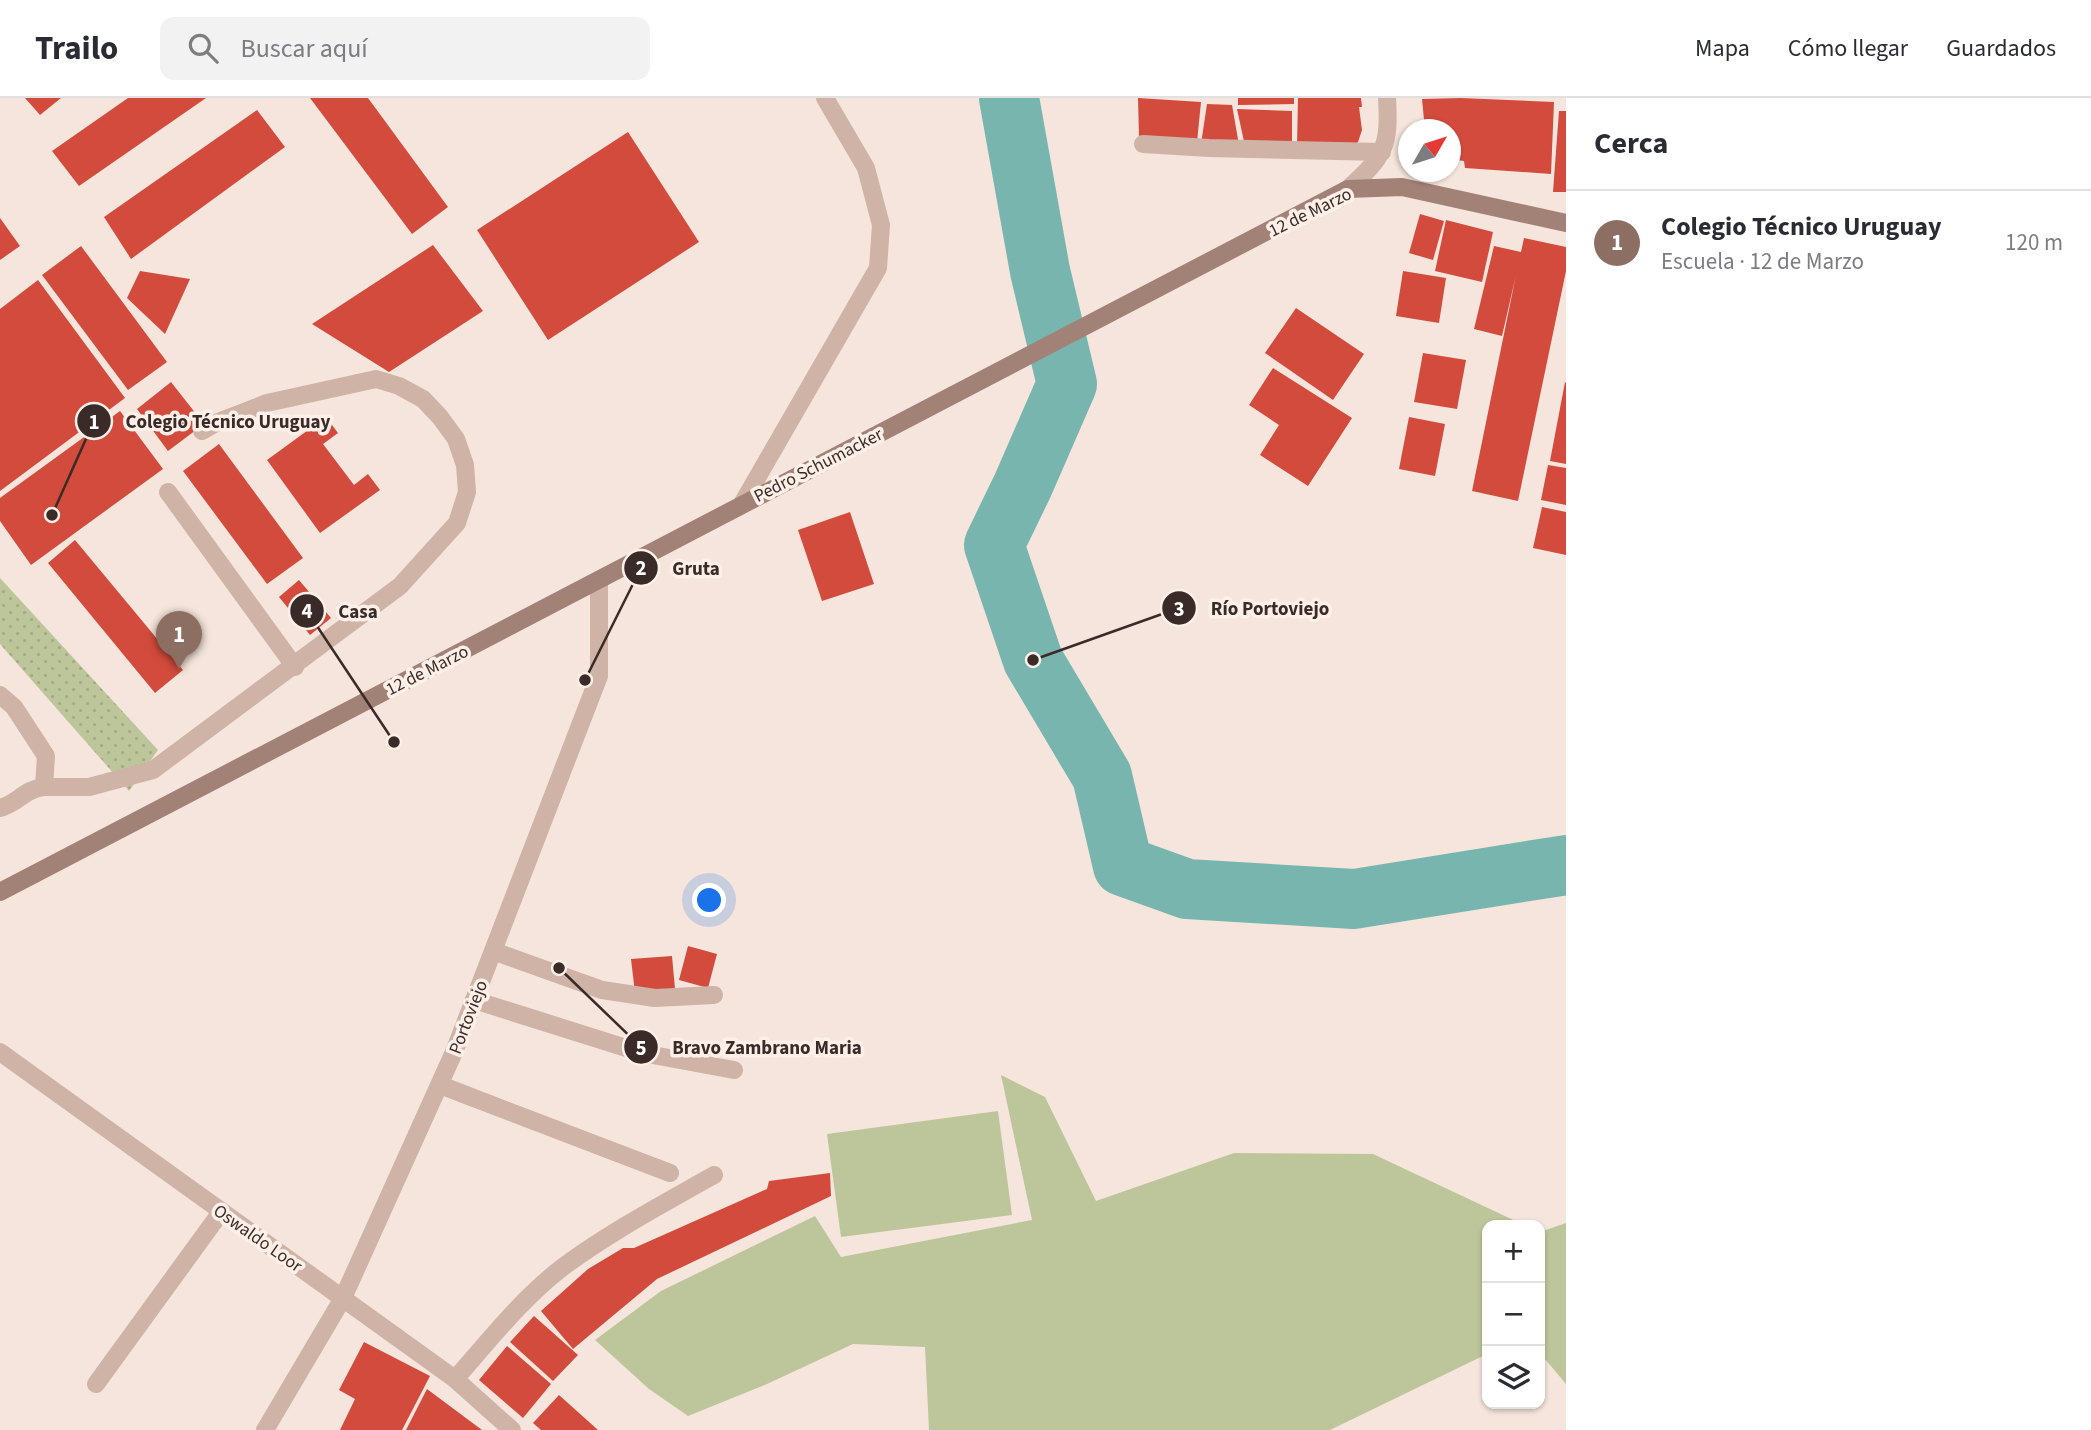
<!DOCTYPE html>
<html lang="es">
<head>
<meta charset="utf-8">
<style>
  :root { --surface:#fff; --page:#f2f2f3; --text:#2b2b33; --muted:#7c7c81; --line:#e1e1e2; --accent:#ea580c }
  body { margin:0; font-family:"Source Sans 3",sans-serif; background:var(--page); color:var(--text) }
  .controls { position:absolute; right:21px; bottom:21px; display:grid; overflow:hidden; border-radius:14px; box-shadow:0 2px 5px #0004 }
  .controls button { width:63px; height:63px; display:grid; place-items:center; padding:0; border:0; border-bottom:2px solid var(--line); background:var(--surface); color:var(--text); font:35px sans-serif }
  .compass { position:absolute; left:1398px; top:21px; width:63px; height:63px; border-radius:50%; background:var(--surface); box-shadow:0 2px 5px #0004; rotate:51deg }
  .you { position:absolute; left:710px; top:803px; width:24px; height:24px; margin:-18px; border:5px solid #fff; border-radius:50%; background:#1a73e8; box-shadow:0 0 0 10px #1a73e833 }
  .badge { display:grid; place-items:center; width:46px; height:46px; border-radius:50%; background:var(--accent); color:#fff; font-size:23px; font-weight:700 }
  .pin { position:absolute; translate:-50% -58px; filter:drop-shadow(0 2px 4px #0008) }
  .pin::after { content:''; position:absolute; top:37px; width:24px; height:21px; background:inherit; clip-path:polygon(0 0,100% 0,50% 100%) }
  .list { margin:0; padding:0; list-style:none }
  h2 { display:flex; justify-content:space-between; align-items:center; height:91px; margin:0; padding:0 28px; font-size:30px }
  h2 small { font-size:23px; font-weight:400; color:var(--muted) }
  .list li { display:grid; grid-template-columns:46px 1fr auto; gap:21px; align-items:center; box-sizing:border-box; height:105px; padding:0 28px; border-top:2px solid var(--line) }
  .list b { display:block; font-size:26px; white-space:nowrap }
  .list p { margin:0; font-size:23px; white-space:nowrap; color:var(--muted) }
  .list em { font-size:23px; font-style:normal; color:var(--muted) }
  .icon { flex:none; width:38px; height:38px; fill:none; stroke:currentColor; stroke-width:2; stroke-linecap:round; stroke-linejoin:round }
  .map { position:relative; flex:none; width:1566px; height:1332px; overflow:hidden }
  header { display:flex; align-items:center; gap:42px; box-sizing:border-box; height:98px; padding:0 35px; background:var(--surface); border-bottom:2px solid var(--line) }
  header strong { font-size:33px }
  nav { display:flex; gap:38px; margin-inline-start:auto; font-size:24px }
  .search { width:490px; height:63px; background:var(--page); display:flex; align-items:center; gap:18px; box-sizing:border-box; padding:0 24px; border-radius:14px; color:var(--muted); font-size:26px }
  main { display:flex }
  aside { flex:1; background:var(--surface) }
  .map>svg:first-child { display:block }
  .grass { fill:#bdc69a }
  .garden { fill:url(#garden-dots) }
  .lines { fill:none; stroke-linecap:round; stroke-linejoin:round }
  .river { stroke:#78b5af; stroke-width:60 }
  .building { fill:#d24b3c }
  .lane { stroke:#ceb3a6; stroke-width:18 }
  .street { stroke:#ceb3a6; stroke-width:18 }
  .secondary { stroke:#a28177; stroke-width:18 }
  .labels { text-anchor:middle; stroke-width:7; stroke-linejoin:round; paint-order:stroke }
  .street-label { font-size:18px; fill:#3a2b28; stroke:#fcf0e9 }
  .leader { fill:none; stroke:#3a2b28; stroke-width:2.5 }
  .callout-dot { fill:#3a2b28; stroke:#fcf0e9; stroke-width:2.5 }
  .mark-label { font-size:21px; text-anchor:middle; font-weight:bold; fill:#fff }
  .callout-label { font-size:19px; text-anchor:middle; font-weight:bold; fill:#3a2b28; stroke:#fcf0e9; stroke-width:7; stroke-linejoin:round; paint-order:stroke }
</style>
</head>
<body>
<header>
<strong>Trailo</strong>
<div class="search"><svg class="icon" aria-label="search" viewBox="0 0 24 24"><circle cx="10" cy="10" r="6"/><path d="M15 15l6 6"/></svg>Buscar aquí</div>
<nav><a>Mapa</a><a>Cómo llegar</a><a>Guardados</a></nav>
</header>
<main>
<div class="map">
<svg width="1566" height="1332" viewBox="0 0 1566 1332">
  <defs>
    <pattern id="garden-dots" width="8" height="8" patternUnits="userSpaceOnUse" patternTransform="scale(1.75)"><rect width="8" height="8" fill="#bdc69a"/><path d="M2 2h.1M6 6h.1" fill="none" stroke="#a3aa85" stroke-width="1.8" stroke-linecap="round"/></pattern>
  </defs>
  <rect width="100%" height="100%" fill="#f5e5dc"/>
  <!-- grass -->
  <g class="grass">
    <path d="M1001,977L1045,999L1096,1103L1234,1055L1373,1056L1524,1127H1487V1256L1330,1332H929L925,1249L853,1246L767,1286L688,1318L649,1291L595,1242L661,1193L815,1118L841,1159L1032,1122Z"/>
    <path d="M998,1013L1012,1117L841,1139L827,1036Z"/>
    <path d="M1566,1125V1286L1540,1255V1134Z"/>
  </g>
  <!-- garden -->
  <path class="garden" d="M0,480L158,652L129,693L0,546Z"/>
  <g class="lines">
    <!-- river -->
    <path class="river" d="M1009,0L1040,173L1067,286L1023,387L994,447L1033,562L1102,678L1123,768L1187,791L1354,801L1566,767"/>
  </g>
  <!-- building -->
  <g class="building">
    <path d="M25,0H61L40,17Z"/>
    <path d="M128,0H206L79,88L52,53Z"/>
    <path d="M310,0H368L448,109L412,136Z"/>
    <path d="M1138,0L1201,4L1197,44L1139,39Z"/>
    <path d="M1238,0H1294V6L1238,7Z"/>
    <path d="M1298,0H1361L1362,9H1359L1362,32L1358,44L1349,51L1297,48Z"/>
    <path d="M1461,0L1554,4L1551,76L1465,70L1464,63L1450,61V32H1425L1422,1Z"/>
    <path d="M1207,6L1232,7L1239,47L1201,46Z"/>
    <path d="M1237,11L1292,13V46L1245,48Z"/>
    <path d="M257,12L285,49L131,161L104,119Z"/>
    <path d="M1559,13H1566V94H1553Z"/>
    <path d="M628,34L699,144L548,242L477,132Z"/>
    <path d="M1420,116L1444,123L1433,162L1409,155Z"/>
    <path d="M0,120L20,148L0,162Z"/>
    <path d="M1446,122L1493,134L1482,184L1435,173Z"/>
    <path d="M1524,140L1566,149V173L1518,403L1472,393L1516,177L1502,238L1474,231L1494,148L1521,154Z"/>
    <path d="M433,147L483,213L389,274L312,226Z"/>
    <path d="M81,148L167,264L128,292L42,177Z"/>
    <path d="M140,173L190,181L165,236L127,200Z"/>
    <path d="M1403,173L1446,180L1439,225L1396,218Z"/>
    <path d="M38,182L125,300L0,393V211Z"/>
    <path d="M1296,210L1364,256L1333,302L1265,255Z"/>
    <path d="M1423,255L1466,262L1457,311L1414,304Z"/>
    <path d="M1273,270L1352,320L1308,388L1260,357L1279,327L1249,307Z"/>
    <path d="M171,284L204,326L168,353L137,311Z"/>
    <path d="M1565,284L1566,285V366L1550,363Z"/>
    <path d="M120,313L163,371L31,467L0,423V400Z"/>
    <path d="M326,319L338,335L323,346L354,387L368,376L380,392L320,435L267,362Z"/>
    <path d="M1409,319L1445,326L1435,378L1399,371Z"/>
    <path d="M219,346L303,460L267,486L183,373Z"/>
    <path d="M1548,367L1566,370V407L1541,402Z"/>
    <path d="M1542,409L1566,414V457L1533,450Z"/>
    <path d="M850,414L874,486L822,503L798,432Z"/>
    <path d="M75,442L183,572L155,595L48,465Z"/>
    <path d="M299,482L331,520L310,537L279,499Z"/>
    <path d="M688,848L717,856L708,890L679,882Z"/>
    <path d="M672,858L675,891L635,895L631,861Z"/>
    <path d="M830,1075L831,1098L657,1181L573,1251L541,1213L588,1171L623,1150H634L767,1091L769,1083Z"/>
    <path d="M534,1218L578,1257L553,1283L510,1244Z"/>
    <path d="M364,1244L430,1278L402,1332H340L355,1301L339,1292Z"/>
    <path d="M507,1248L551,1286L523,1320L479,1282Z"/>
    <path d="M427,1291L482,1332H406Z"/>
    <path d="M559,1297L598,1332H541L533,1325Z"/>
  </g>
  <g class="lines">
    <!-- lane -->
    <g class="lane">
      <path d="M168,394L295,569"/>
      <path d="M742,406L878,170L881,127L866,70L825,0"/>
      <path d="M0,597L14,609L46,658L44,689C24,691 19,705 0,710"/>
      <path d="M44,689H89L153,672L400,488L457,425L467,394L465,367L456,341L440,319L423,301L399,288L376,281L267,305L216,325L202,333"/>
      <path d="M493,853L602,892L655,900L714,897"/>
      <path d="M474,902L642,955L734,972"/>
      <path d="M440,987L670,1075"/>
      <path d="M455,1281C489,1243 522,1200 563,1169C610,1134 663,1106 714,1077"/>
      <path d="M96,1286L221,1114"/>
    </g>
    <!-- street -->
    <g class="street">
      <path d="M1143,46L1209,50L1382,54"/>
      <path d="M1348,91C1384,58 1390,50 1387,0"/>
      <path d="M0,954L455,1281L512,1332"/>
      <path d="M265,1332L343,1200L454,954L599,578V483"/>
    </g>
    <!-- secondary -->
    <path class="secondary" d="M0,794L1348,91L1402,89L1566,125"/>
  </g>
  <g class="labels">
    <!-- street labels -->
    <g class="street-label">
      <text transform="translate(1310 114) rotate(-26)" y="6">12 de Marzo</text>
      <text transform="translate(818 367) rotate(-27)" y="6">Pedro Schumacker</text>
      <text transform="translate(427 572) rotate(-27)" y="6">12 de Marzo</text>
      <text transform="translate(468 919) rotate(-69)" y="6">Portoviejo</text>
      <text transform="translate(258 1140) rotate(35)" y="6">Oswaldo Loor</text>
    </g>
  </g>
  <!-- callouts -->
  <path class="leader" d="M52 417L94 323M585 582L641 470M1033 562L1179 510M394 644L307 513M559 870L641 949"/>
  <g class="callout-dot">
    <circle cx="52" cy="417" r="7"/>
    <circle cx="585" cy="582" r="7"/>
    <circle cx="1033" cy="562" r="7"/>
    <circle cx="394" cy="644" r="7"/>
    <circle cx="559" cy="870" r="7"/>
    <circle cx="94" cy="323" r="18"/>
    <circle cx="641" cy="470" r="18"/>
    <circle cx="1179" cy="510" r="18"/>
    <circle cx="307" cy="513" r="18"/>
    <circle cx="641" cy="949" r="18"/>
  </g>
  <g class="mark-label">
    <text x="94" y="331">1</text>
    <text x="641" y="477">2</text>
    <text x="1179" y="518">3</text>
    <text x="307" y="520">4</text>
    <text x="641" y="957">5</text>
  </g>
  <g class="callout-label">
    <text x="228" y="330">Colegio Técnico Uruguay</text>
    <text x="696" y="477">Gruta</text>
    <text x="1270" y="517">Río Portoviejo</text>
    <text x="358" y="520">Casa</text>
    <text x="767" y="956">Bravo Zambrano Maria</text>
  </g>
</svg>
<div class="controls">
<button>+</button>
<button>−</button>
<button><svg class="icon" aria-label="layers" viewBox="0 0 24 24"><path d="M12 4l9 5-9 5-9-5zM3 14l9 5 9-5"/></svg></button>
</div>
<svg class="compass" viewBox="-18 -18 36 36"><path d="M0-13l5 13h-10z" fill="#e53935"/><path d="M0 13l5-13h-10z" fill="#7c7c81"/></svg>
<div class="you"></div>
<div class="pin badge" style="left:179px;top:571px;background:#8d6e63">1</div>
</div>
<aside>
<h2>Cerca<small></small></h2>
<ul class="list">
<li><span class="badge" style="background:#8d6e63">1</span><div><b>Colegio Técnico Uruguay</b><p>Escuela · 12 de Marzo</p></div><em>120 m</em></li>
</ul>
</aside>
</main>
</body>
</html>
